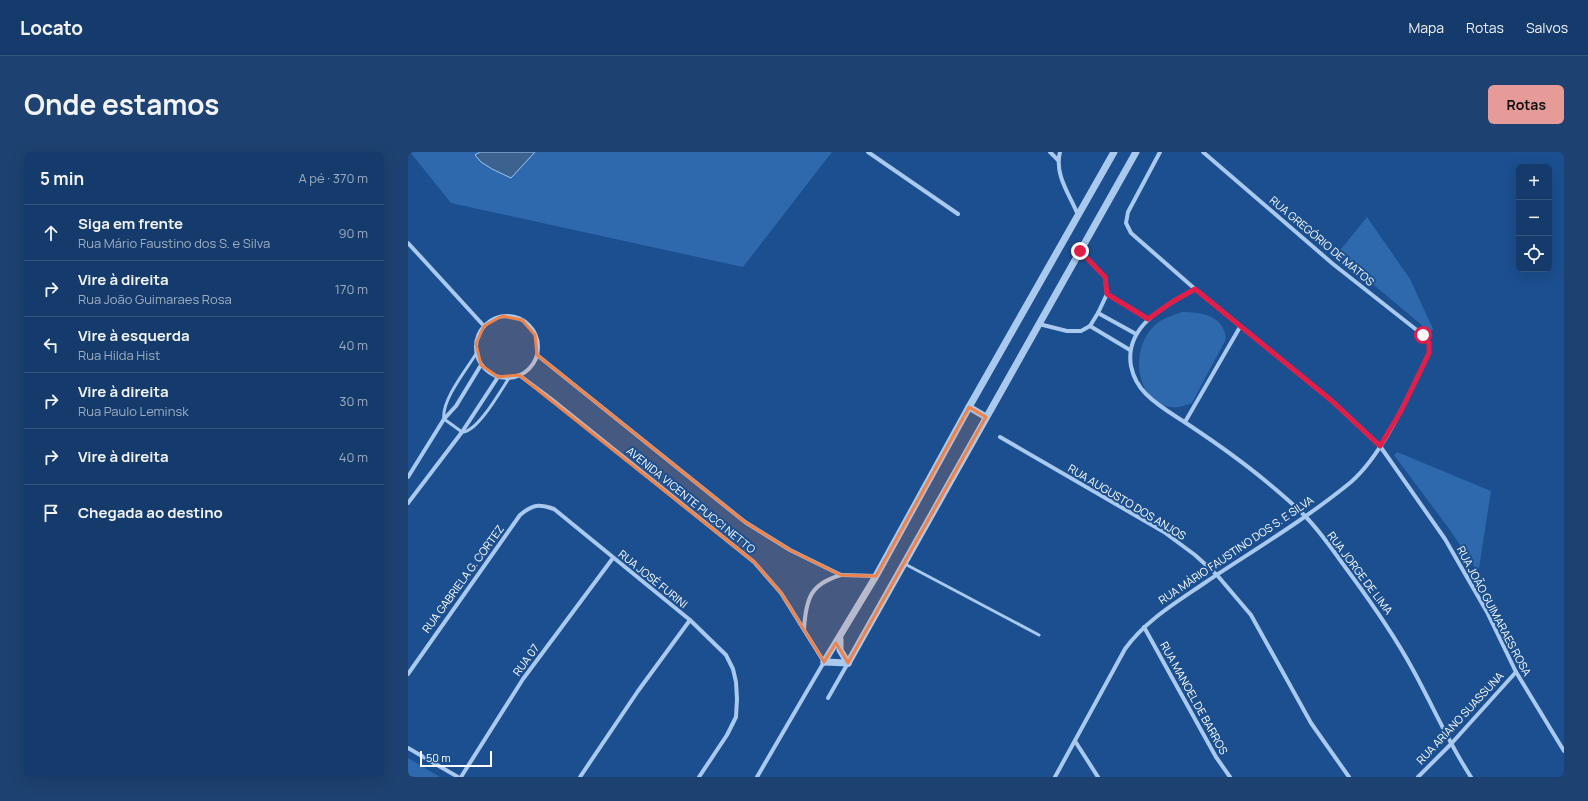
<!DOCTYPE html>
<html lang="pt">
<head>
<meta charset="utf-8">
<style>
  :root { --surface:#143b6b; --page:#1d4271; --text:#f1f3f6; --muted:#9dadc1; --line:#33557e; --accent:#e69b98 }
  body { margin:0; font-family:Manrope,sans-serif; background:var(--page); color:var(--text) }
  .controls { position:absolute; right:12px; top:12px; display:grid; overflow:hidden; border-radius:6px; box-shadow:0 4px 16px #0002 }
  .controls button { width:36px; height:36px; display:grid; place-items:center; padding:0; border:0; border-bottom:1px solid var(--line); background:var(--surface); color:var(--text); font:20px sans-serif }
  .scale { position:absolute; left:12px; bottom:10px; width:72px; box-sizing:border-box; padding-left:4px; border:2px solid #fff; border-top:0; font-size:11px; line-height:14px; white-space:nowrap; color:#fff; -webkit-text-stroke:3px #1b4f8f; paint-order:stroke }
  .stop { position:absolute; width:12px; height:12px; margin:-9px; border:3px solid #e11d48; border-radius:50%; background:#fff }
  .stop.end { background:#e11d48; border-color:#fff; box-shadow:0 1px 4px #0008 }
  .list { margin:0; padding:0; list-style:none }
  h2 { display:flex; justify-content:space-between; align-items:center; height:52px; margin:0; padding:0 16px; font-size:17px }
  h2 small { font-size:13px; font-weight:400; color:var(--muted) }
  .list li { display:grid; grid-template-columns:26px 1fr auto; gap:12px; align-items:center; box-sizing:border-box; height:56px; padding:0 16px; border-top:1px solid var(--line) }
  .list b { display:block; font-size:15px; white-space:nowrap }
  .list p { margin:0; font-size:13px; white-space:nowrap; color:var(--muted) }
  .list em { font-size:13px; font-style:normal; color:var(--muted) }
  .icon { flex:none; width:22px; height:22px; fill:none; stroke:currentColor; stroke-width:2; stroke-linecap:round; stroke-linejoin:round }
  .map { position:relative; flex:none; width:1156px; height:625px; overflow:hidden; border-radius:6px }
  header { display:flex; align-items:center; gap:24px; box-sizing:border-box; height:56px; padding:0 20px; background:var(--surface); border-bottom:1px solid var(--line) }
  header strong { font-size:19px }
  nav { display:flex; gap:22px; margin-inline-start:auto; font-size:14px }
  .intro { display:flex; align-items:center; justify-content:space-between; box-sizing:border-box; height:96px; padding:0 24px }
  h1 { margin:0; font-size:28px }
  .button { padding:10px 18px; border-radius:6px; background:var(--accent); color:#111; font-size:14px; font-weight:700 }
  main { display:flex; gap:24px; padding:0 24px }
  aside { flex:1; background:var(--surface); border-radius:6px; box-shadow:0 4px 16px #0002 }
  .map>svg:first-child { display:block }
  .green { fill:#2e69ad }
  .water { fill:#3c6290; stroke:#9cc4f0 }
  .lines { fill:none; stroke-linecap:round; stroke-linejoin:round }
  .service { stroke:#a9c9ee; stroke-width:3 }
  .minor { stroke:#a9c9ee; stroke-width:4 }
  .tertiary { stroke:#a9c9ee; stroke-width:7 }
  .route { stroke:#e11d48; stroke-width:5 }
  .marked { fill:#ee8249; fill-opacity:0.2; stroke:#ee8249; stroke-width:3; stroke-linejoin:round }
  .labels { text-anchor:middle; stroke-width:4; stroke-linejoin:round; paint-order:stroke }
  .street-label { font-size:11px; fill:#fff; stroke:#1b4f8f }
</style>
</head>
<body>
<header>
<strong>Locato</strong>
<nav><a>Mapa</a><a>Rotas</a><a>Salvos</a></nav>
</header>
<div class="intro"><h1>Onde estamos</h1><a class="button">Rotas</a></div>
<main>
<aside>
<h2>5 min<small>A pé · 370 m</small></h2>
<ul class="list">
<li><svg class="icon" aria-label="ahead" viewBox="0 0 24 24"><path d="M12 20V5M6 11l6-6 6 6"/></svg><div><b>Siga em frente</b><p>Rua Mário Faustino dos S. e Silva</p></div><em>90 m</em></li>
<li><svg class="icon" aria-label="right" viewBox="0 0 24 24"><path d="M7 20v-9h11M14 6l5 5-5 5"/></svg><div><b>Vire à direita</b><p>Rua João Guimaraes Rosa</p></div><em>170 m</em></li>
<li><svg class="icon" aria-label="left" viewBox="0 0 24 24"><path d="M17 20v-9H6M10 6l-5 5 5 5"/></svg><div><b>Vire à esquerda</b><p>Rua Hilda Hist</p></div><em>40 m</em></li>
<li><svg class="icon" aria-label="right" viewBox="0 0 24 24"><path d="M7 20v-9h11M14 6l5 5-5 5"/></svg><div><b>Vire à direita</b><p>Rua Paulo Leminsk</p></div><em>30 m</em></li>
<li><svg class="icon" aria-label="right" viewBox="0 0 24 24"><path d="M7 20v-9h11M14 6l5 5-5 5"/></svg><div><b>Vire à direita</b></div><em>40 m</em></li>
<li><svg class="icon" aria-label="arrive" viewBox="0 0 24 24"><path d="M6 21V4h12l-3 4 3 4H6"/></svg><div><b>Chegada ao destino</b></div></li>
</ul>
</aside>
<div class="map">
<svg width="1156" height="625" viewBox="0 0 1156 625">
  <rect width="100%" height="100%" fill="#1b4f8f"/>
  <!-- green -->
  <g class="green">
    <path d="M2,0H424L335,115L43,51Z"/>
    <path d="M959,65L1002,127L1025,177L1022,180L929,102Z"/>
    <path d="M774,160C793,160 816,163 818,187L784,251C736,272 716,208 744,176C752,167 763,164 774,160Z"/>
    <path d="M989,300L1083,339L1071,416L1068,417L1042,378L986,303Z"/>
    <path d="M0,606L32,625H0Z"/>
  </g>
  <!-- water -->
  <path class="water" d="M72,0H127L103,26L84,17L73,10L67,3Z"/>
  <g class="lines">
    <!-- service -->
    <g class="service">
      <path d="M68,202C58,218 33,249 36,267L54,280C69,281 93,238 101,226"/>
      <path d="M497,412L631,483"/>
    </g>
    <!-- minor -->
    <g class="minor">
      <path d="M460,0L550,62"/>
      <path d="M642,0L650,8"/>
      <path d="M652,0C646,23 662,43 670,63"/>
      <path d="M752,0L720,60L718,71L723,81L787,137L924,249L972,294L1037,387L1079,460L1108,520L1156,599"/>
      <path d="M0,91L76,174"/>
      <path d="M787,137C758,153 716,174 723,214C725,224 731,235 738,242C751,255 766,263 781,273C808,291 835,310 860,331C872,341 885,352 896,363C914,381 928,403 943,423C965,453 986,483 1004,516C1024,552 1040,590 1063,625"/>
      <path d="M699,142L740,167"/>
      <path d="M690,161L728,182"/>
      <circle cx="99" cy="195" r="31"/>
      <path d="M631,172L659,179H673L682,174L690,161L699,142L697,125L672,99"/>
      <path d="M682,174L722,198"/>
      <path d="M129,203L337,370L382,398L433,423L468,424"/>
      <path d="M111,223L142,246L346,410L373,441L416,510L349,625"/>
      <path d="M777,270L832,175"/>
      <path d="M592,285L756,380L787,403L809,423L843,463L903,571L941,625"/>
      <path d="M0,325L36,267L48,254L73,213"/>
      <path d="M0,351L54,280L90,225"/>
      <path d="M736,475L808,605L822,625"/>
      <path d="M396,477C398,447 402,432 433,423"/>
      <path d="M0,522L112,363C125,352 131,352 146,357L282,468L318,503L325,517L328,530L329,547L328,565L319,583L291,625"/>
      <path d="M420,546L440,511"/>
      <path d="M667,589L690,625"/>
      <path d="M0,596L50,625"/>
      <path d="M53,625L115,527L205,406"/>
      <path d="M172,625L230,539L282,468"/>
      <path d="M647,625L717,497C738,468 769,450 798,430C846,398 898,367 943,330C977,300 1001,241 1021,201V191L1015,183L925,112L795,0"/>
      <path d="M1010,625L1043,592L1108,520"/>
    </g>
    <!-- tertiary -->
    <g class="tertiary">
      <path d="M561,255L578,265"/>
      <path d="M432,487V498L440,511"/>
      <path d="M416,510L468,424L561,255L706,0"/>
      <path d="M416,510L440,511"/>
      <path d="M440,511L728,0"/>
    </g>
  </g>
  <g class="lines">
    <!-- route -->
    <path class="route" d="M672,99L697,125L699,142L740,167L764,150L787,137L924,249L972,294L993,259L1021,201V191L1015,183"/>
  </g>
  <!-- marked area -->
  <path class="marked" d="M94,164L114,168L127,183L129,203L337,370L382,398L433,423L468,424L561,255L578,265L440,511L428,491L416,510L373,441L346,410L111,223L90,225L73,213L68,192L76,174Z"/>
  <g class="labels">
    <!-- street labels -->
    <g class="street-label">
      <text transform="translate(914 89) rotate(40)" y="4">RUA GREGÓRIO DE MATOS</text>
      <text transform="translate(283 348) rotate(39)" y="4">AVENIDA VICENTE PUCCI NETTO</text>
      <text transform="translate(719 350) rotate(31)" y="4">RUA AUGUSTO DOS ANJOS</text>
      <text transform="translate(828 398) rotate(-34)" y="4">RUA MÁRIO FAUSTINO DOS S. E SILVA</text>
      <text transform="translate(952 421) rotate(53)" y="4">RUA JORGE DE LIMA</text>
      <text transform="translate(55 427) rotate(-54)" y="4">RUA GABRIELA G. CORTEZ</text>
      <text transform="translate(245 427) rotate(39)" y="4">RUA JOSÉ FURINI</text>
      <text transform="translate(1086 459) rotate(62)" y="4">RUA JOÃO GUIMARAES ROSA</text>
      <text transform="translate(118 508) rotate(-54)" y="4">RUA 07</text>
      <text transform="translate(786 546) rotate(61)" y="4">RUA MANOEL DE BARROS</text>
      <text transform="translate(1052 566) rotate(-47)" y="4">RUA ARIANO SUASSUNA</text>
    </g>
  </g>
</svg>
<div class="controls">
<button>+</button>
<button>−</button>
<button><svg class="icon" aria-label="locate" viewBox="0 0 24 24"><circle cx="12" cy="12" r="6"/><path d="M12 2v4M12 18v4M2 12h4M18 12h4"/></svg></button>
</div>
<div class="scale">50 m</div>
<div class="stop" style="left:1015px;top:183px"></div>
<div class="stop end" style="left:672px;top:99px"></div>
</div>
</main>
</body>
</html>
